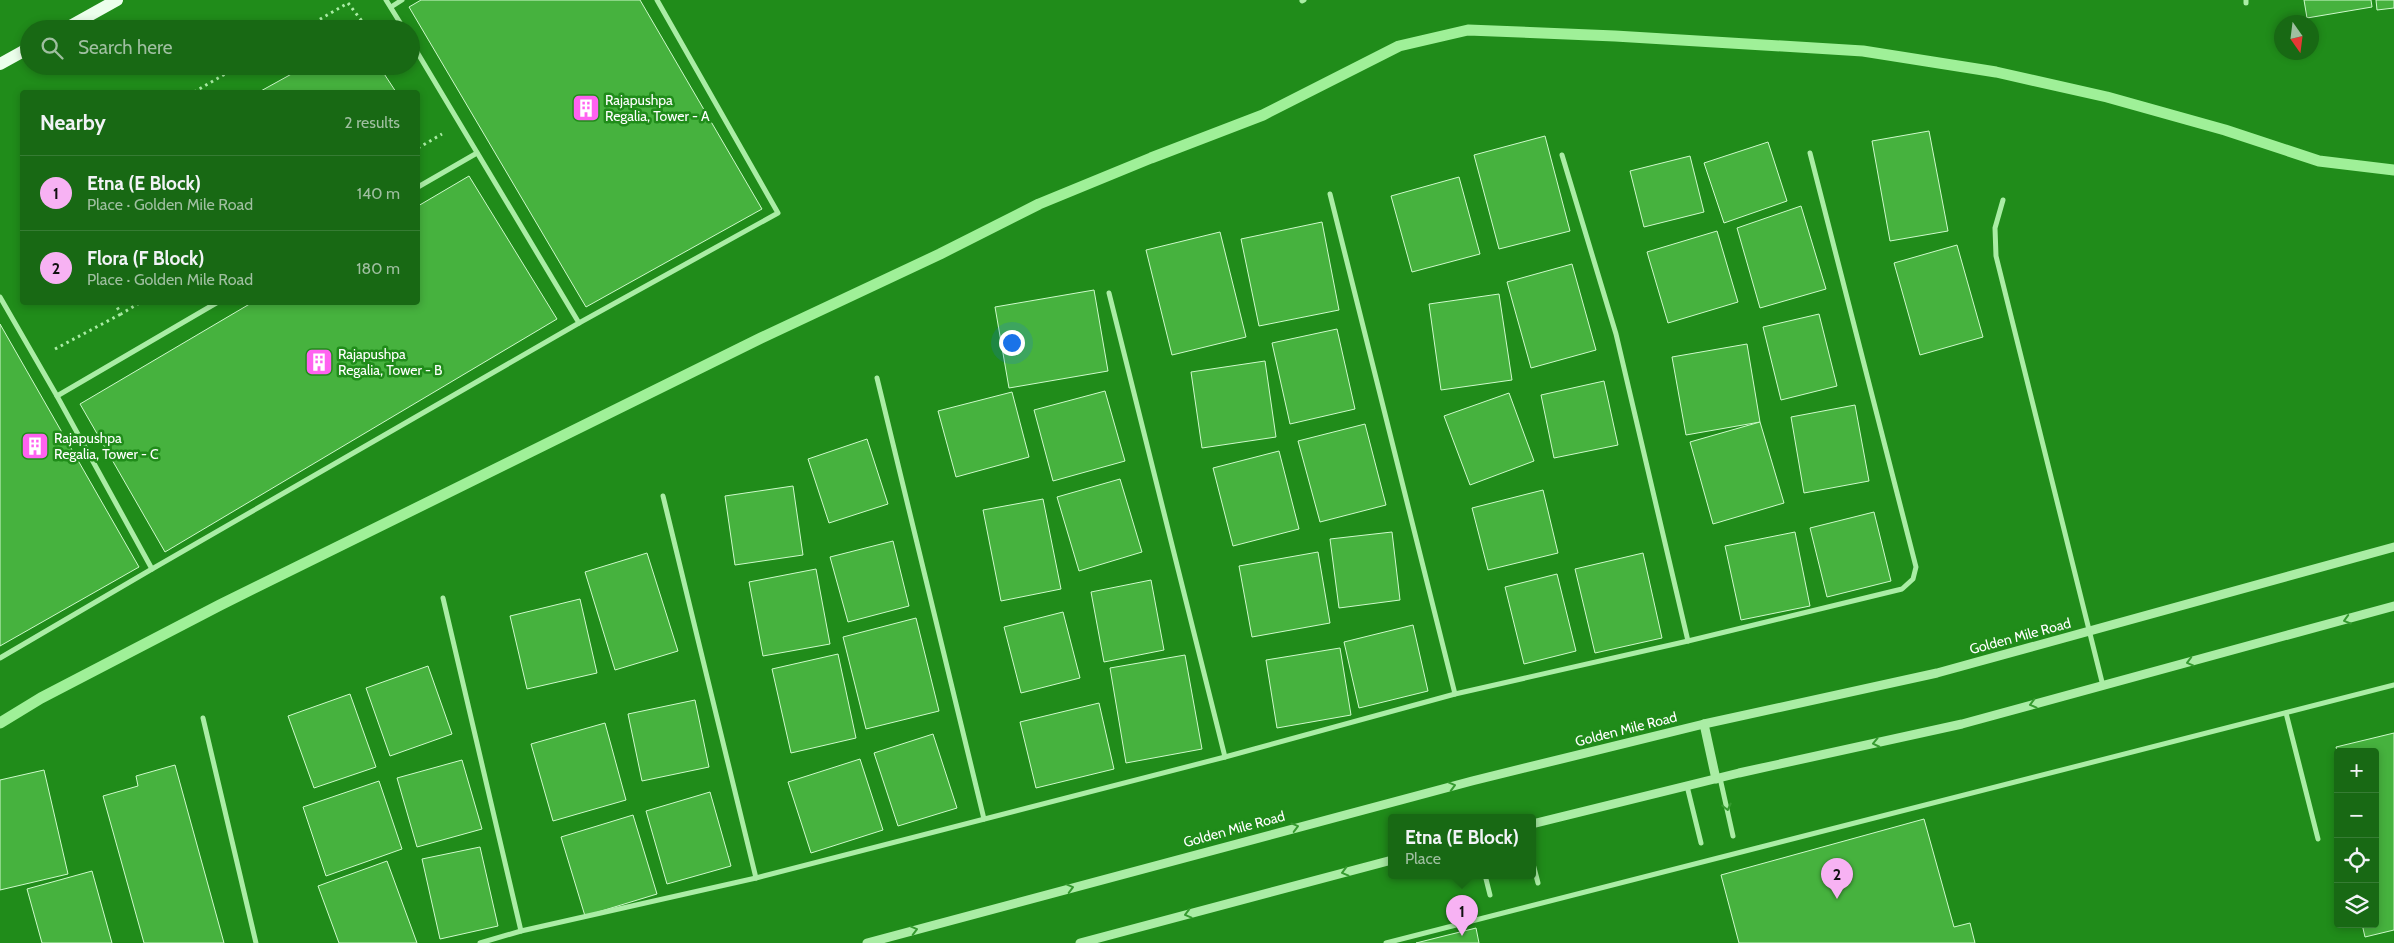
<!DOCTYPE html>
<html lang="en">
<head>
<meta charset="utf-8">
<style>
  :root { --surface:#186914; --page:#216f1d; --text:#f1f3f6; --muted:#9fbfa0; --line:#367c34; --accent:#f7b2f3 }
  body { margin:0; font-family:Cabin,sans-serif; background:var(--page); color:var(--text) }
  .controls { position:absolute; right:15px; bottom:15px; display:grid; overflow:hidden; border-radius:5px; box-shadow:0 2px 8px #0003 }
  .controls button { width:45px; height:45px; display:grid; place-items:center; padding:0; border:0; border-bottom:1px solid var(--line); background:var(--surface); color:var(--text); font:25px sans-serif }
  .compass { position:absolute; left:2274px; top:15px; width:45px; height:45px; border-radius:50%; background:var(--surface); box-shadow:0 2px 8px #0003; rotate:166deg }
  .you { position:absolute; left:1011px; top:342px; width:18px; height:18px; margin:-12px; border:4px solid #fff; border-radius:50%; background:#1a73e8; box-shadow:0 0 0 8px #1a73e833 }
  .badge { display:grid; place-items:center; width:32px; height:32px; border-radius:50%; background:var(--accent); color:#111; font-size:16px; font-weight:700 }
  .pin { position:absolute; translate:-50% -41px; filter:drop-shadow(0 1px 2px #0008) }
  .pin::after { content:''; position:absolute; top:26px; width:18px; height:15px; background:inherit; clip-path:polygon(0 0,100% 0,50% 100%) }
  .popup { position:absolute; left:1388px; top:814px; width:148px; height:65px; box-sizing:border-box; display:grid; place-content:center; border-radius:5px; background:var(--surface); filter:drop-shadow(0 1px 4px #0005); font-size:16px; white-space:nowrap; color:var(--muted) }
  .popup b { font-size:19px; color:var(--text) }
  .popup::after { content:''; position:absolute; left:50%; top:100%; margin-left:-10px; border:10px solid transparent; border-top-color:var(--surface) }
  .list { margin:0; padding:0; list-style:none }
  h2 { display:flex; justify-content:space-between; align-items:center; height:65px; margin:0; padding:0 20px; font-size:21px }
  h2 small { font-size:16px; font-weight:400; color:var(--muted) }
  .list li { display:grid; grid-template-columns:32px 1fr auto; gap:15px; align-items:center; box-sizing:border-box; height:75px; padding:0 20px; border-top:1px solid var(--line) }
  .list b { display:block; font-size:19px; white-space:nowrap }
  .list p { margin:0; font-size:16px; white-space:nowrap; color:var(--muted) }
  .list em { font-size:16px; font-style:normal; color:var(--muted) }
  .icon { flex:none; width:28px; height:28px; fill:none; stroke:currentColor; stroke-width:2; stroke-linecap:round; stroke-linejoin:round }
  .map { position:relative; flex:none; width:2394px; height:943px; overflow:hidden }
  .search { position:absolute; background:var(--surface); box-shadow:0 2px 8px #0003; left:20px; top:20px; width:400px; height:55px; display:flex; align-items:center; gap:12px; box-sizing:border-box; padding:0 18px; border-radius:28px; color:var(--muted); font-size:19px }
  .panel { position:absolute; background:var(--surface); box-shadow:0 2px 8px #0003; left:20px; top:90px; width:400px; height:215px; border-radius:5px }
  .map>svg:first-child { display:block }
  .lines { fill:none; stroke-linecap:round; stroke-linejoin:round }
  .stream { stroke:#9ff098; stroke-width:11 }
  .building { fill:#46b23e; stroke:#cefacb }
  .path { stroke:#aaeda5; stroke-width:3; stroke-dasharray:2.5 4; stroke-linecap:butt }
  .minor { stroke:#aaeda5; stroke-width:5 }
  .tertiary { stroke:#aaeda5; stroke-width:9 }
  .primary { stroke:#ecffec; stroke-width:12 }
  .oneway { stroke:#359b2f }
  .labels { text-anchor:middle; stroke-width:5; stroke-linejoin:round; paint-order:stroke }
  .poi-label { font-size:14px; fill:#fff; stroke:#208c1a; text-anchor:start }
  .street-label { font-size:14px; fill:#fff; stroke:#208c1a }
</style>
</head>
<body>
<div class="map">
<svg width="2394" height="943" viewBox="0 0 2394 943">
  <rect width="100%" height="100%" fill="#208c1a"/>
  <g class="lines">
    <!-- stream -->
    <path class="stream" d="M0,723L41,698L220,605L761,338L940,254L1039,204L1151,158L1263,115L1399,46L1468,30L1615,36L1863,51L1996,72L2107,97L2225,130L2319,161L2394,170"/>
  </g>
  <!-- building -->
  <g class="building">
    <path d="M421,0H640L762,209L586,307L409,7Z"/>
    <path d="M2304,0H2371L2372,7L2307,18Z"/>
    <path d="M2376,0H2394V8L2377,10Z"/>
    <path d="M306,66H379L396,92H259Z"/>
    <path d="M1929,131L1948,231L1890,241L1872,141Z"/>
    <path d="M1545,136L1570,231L1499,249L1474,155Z"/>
    <path d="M1768,142L1787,201L1724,223L1704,163Z"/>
    <path d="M1690,156L1704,212L1644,227L1630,171Z"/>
    <path d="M469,176L557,319L165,552L80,404L253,302H418V206Z"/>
    <path d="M1459,177L1480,254L1412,272L1391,196Z"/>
    <path d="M1801,206L1826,289L1760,308L1737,228Z"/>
    <path d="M1322,222L1339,310L1259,326L1241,239Z"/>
    <path d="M1717,231L1738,302L1668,323L1647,252Z"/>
    <path d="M1220,232L1246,337L1172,355L1146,250Z"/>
    <path d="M1957,245L1983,337L1920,355L1894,263Z"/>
    <path d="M1572,264L1596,350L1531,368L1507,282Z"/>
    <path d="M1094,290L1108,371L1009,388L995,307Z"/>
    <path d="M1499,294L1512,380L1441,390L1429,304Z"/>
    <path d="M1819,314L1837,386L1781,400L1763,327Z"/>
    <path d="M0,324L139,567L0,646Z"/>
    <path d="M1337,329L1355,409L1290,424L1272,343Z"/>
    <path d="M1747,344L1760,422L1686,435L1672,357Z"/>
    <path d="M1265,361L1276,437L1202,448L1191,372Z"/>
    <path d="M1604,381L1618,445L1554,458L1541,395Z"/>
    <path d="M1105,391L1125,461L1053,481L1034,410Z"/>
    <path d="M1012,392L1029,457L956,477L938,411Z"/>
    <path d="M1509,393L1534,461L1470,485L1444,416Z"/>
    <path d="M1855,405L1869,481L1804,493L1791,417Z"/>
    <path d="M1760,422L1784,503L1713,524L1690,442Z"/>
    <path d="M1365,424L1386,505L1320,522L1298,441Z"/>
    <path d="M867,439L888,504L829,523L808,459Z"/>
    <path d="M1279,451L1299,529L1233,546L1213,468Z"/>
    <path d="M1120,479L1142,552L1079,571L1057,497Z"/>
    <path d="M793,486L803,555L735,565L725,496Z"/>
    <path d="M1543,490L1558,553L1488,570L1472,508Z"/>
    <path d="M1043,499L1061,589L1001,601L983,510Z"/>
    <path d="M1874,512L1891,581L1827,597L1810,528Z"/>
    <path d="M1392,532L1400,600L1339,608L1330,539Z"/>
    <path d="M1795,532L1810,606L1741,620L1725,546Z"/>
    <path d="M893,541L909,606L848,622L830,557Z"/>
    <path d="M1318,552L1330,623L1252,637L1239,566Z"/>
    <path d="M647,553L678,651L615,670L585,572Z"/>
    <path d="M1643,553L1662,638L1595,653L1575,569Z"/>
    <path d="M816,569L830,644L763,656L749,582Z"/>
    <path d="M1557,574L1576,651L1524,664L1505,587Z"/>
    <path d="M1151,580L1164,650L1104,662L1091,592Z"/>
    <path d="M580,599L597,673L527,689L510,616Z"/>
    <path d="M1063,612L1080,678L1021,693L1004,627Z"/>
    <path d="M916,618L939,711L866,729L843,637Z"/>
    <path d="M1413,625L1428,691L1359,708L1344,642Z"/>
    <path d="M1340,648L1351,715L1277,728L1266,660Z"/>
    <path d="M838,654L856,738L791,753L772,669Z"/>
    <path d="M1185,655L1202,749L1126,763L1110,668Z"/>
    <path d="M428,666L452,734L390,756L366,688Z"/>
    <path d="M350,694L376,767L314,788L288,716Z"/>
    <path d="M695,700L709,767L642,781L628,714Z"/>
    <path d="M1099,703L1114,769L1036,788L1020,722Z"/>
    <path d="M605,723L626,800L553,821L531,744Z"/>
    <path d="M2394,733V930L2365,937L2362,924H2375V752H2338V754L2336,747Z"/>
    <path d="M933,734L957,808L898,826L874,753Z"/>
    <path d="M860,759L883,830L811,853L788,782Z"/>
    <path d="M462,760L482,829L417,847L397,778Z"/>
    <path d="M175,765L224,943H144L103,796L138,786L136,776Z"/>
    <path d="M44,770L68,874L0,890V780Z"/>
    <path d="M379,781L402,849L326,876L303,807Z"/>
    <path d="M710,792L731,866L667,884L646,811Z"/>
    <path d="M633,815L657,894L585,916L561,837Z"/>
    <path d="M1924,819L1954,927L1970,923L1975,943H1739L1721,875Z"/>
    <path d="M480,847L498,926L440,939L422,859Z"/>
    <path d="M387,861L417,943H339L318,886Z"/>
    <path d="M92,871L112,943H42L27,889Z"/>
    <path d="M1476,928L1479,943H1416Z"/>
  </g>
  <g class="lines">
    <!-- path -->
    <g class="path">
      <path d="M303,29L348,3L368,29"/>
      <path d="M194,92L239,66"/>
      <path d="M418,148L442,134"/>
      <path d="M114,302L121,314L141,302"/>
      <path d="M55,349L121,314"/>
    </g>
    <!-- minor -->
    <g class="minor">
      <path d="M386,0L404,29"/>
      <path d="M2246,0V3"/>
      <path d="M1302,1L1304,0"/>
      <path d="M391,7L402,0"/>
      <path d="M1562,155L1616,334L1688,641"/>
      <path d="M418,187L477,153"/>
      <path d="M1330,194L1455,694"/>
      <path d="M2003,200L1995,228L1996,256L2103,686"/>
      <path d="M1109,293L1225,757"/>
      <path d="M0,297L57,396L152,569L579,323L411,42"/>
      <path d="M579,323L778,213L657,0"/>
      <path d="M877,378L984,819"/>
      <path d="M57,396L218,302"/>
      <path d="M663,496L756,878"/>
      <path d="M443,598L521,931"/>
      <path d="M0,658L152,569"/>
      <path d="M2286,713L2318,839"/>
      <path d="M203,718L256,943"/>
      <path d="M1720,778L1733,836"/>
      <path d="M1687,786L1701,843"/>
      <path d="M1532,860L1538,883"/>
      <path d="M1485,875L1490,895"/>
      <path d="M480,943L521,931L756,878L1225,757L1455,694L1688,641L1902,589L1913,579L1916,567L1810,153"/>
      <path d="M1386,943L2394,685"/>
    </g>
    <!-- tertiary -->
    <g class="tertiary">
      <path d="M1704,724L1716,779"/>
      <path d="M1532,824L1739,773L1962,724L2394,606"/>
      <path d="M867,943L1472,781L1704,724L1937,673L2394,547"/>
      <path d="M1080,943L1392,860"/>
    </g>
    <!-- primary -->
    <g class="primary">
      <path d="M65,29L117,0"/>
      <path d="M0,64L29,48"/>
    </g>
  </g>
  <!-- one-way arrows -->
  <defs><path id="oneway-chevron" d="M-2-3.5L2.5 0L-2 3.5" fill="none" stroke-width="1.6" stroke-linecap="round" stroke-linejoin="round" transform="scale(1.25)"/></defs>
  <g class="oneway">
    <use href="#oneway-chevron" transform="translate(2347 620) rotate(164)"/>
    <use href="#oneway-chevron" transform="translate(2190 662) rotate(165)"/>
    <use href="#oneway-chevron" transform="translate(2033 704) rotate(165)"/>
    <use href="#oneway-chevron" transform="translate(1876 743) rotate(168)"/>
    <use href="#oneway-chevron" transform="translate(1452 786) rotate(-15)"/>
    <use href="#oneway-chevron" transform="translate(1727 807) rotate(77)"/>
    <use href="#oneway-chevron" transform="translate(1295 827) rotate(-15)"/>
    <use href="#oneway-chevron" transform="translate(1345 872) rotate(165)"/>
    <use href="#oneway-chevron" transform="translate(1070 888) rotate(-15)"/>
    <use href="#oneway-chevron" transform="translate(1188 914) rotate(165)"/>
    <use href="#oneway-chevron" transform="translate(914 930) rotate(-15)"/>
  </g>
  <!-- icons -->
  <defs>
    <g id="building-square" transform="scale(1.4375)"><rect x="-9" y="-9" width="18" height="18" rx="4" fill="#ff62f0" stroke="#208c1a"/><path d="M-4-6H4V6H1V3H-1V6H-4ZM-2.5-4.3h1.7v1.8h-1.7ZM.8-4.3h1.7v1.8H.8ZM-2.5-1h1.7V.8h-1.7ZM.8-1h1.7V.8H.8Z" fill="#fff"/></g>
  </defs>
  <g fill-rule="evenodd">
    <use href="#building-square" x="586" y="108"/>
    <use href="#building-square" x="319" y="362"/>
    <use href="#building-square" x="35" y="446"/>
  </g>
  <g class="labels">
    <!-- poi labels -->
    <g class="poi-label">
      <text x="605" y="105">Rajapushpa<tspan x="605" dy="16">Regalia, Tower - A</tspan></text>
      <text x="338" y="359">Rajapushpa<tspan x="338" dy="16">Regalia, Tower - B</tspan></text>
      <text x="54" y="443">Rajapushpa<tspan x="54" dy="16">Regalia, Tower - C</tspan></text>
    </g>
    <!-- street labels -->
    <g class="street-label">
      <text transform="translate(2020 636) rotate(-15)" y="5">Golden Mile Road</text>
      <text transform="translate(1626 729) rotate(-14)" y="5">Golden Mile Road</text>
      <text transform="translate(1234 829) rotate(-15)" y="5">Golden Mile Road</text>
    </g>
  </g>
</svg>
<div class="controls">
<button>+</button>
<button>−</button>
<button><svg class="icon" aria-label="locate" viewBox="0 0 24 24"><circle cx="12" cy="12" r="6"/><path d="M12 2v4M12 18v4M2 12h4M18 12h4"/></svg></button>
<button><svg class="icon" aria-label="layers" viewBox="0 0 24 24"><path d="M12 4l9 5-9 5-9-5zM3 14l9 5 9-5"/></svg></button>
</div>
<svg class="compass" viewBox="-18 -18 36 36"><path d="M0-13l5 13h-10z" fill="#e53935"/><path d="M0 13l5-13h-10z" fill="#9fbfa0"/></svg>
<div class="you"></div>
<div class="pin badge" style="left:1462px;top:936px">1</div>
<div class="popup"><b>Etna (E Block)</b>Place</div>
<div class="pin badge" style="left:1837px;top:899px">2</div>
<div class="search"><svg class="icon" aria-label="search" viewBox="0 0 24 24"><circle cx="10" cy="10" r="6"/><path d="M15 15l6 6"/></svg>Search here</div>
<section class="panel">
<h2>Nearby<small>2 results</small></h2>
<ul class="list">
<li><span class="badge">1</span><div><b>Etna (E Block)</b><p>Place · Golden Mile Road</p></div><em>140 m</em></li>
<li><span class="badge">2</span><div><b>Flora (F Block)</b><p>Place · Golden Mile Road</p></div><em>180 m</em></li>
</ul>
</section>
</div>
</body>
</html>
